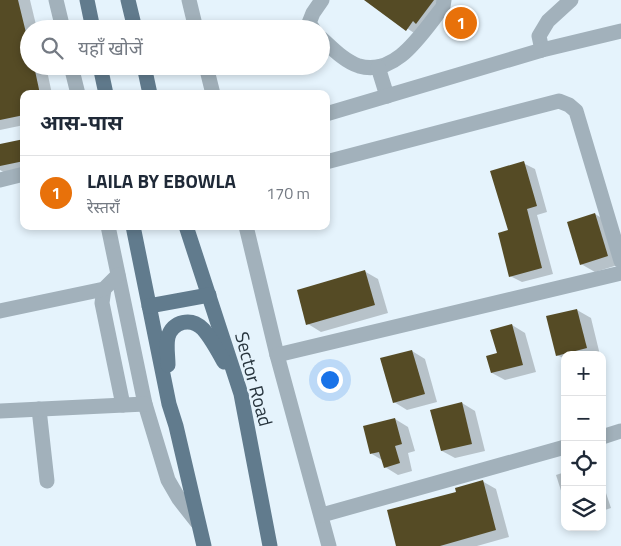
<!DOCTYPE html>
<html lang="hi">
<head>
<meta charset="utf-8">
<style>
  :root { --surface:#fff; --page:#f6f6f7; --text:#1f2937; --muted:#747a83; --line:#e0e1e3; --accent:#1a73e8 }
  body { margin:0; font-family:"Titillium Web","Noto Sans Devanagari",sans-serif; background:var(--page); color:var(--text) }
  .controls { position:absolute; right:15px; bottom:15px; display:grid; overflow:hidden; border-radius:10px; box-shadow:0 2px 8px #0003 }
  .controls button { width:45px; height:45px; display:grid; place-items:center; padding:0; border:0; border-bottom:1px solid var(--line); background:var(--surface); color:var(--text); font:25px sans-serif }
  .you { position:absolute; left:329px; top:379px; width:18px; height:18px; margin:-12px; border:4px solid #fff; border-radius:50%; background:#1a73e8; box-shadow:0 0 0 8px #1a73e833 }
  .badge { display:grid; place-items:center; width:32px; height:32px; border-radius:50%; background:var(--accent); color:#fff; font-size:16px; font-weight:700 }
  .pin { position:absolute; translate:-50% -50%; border:2px solid #fff; box-shadow:0 1px 5px #0006 }
  .list { margin:0; padding:0; list-style:none }
  h2 { display:flex; justify-content:space-between; align-items:center; height:65px; margin:0; padding:0 20px; font-size:21px }
  h2 small { font-size:16px; font-weight:400; color:var(--muted) }
  .list li { display:grid; grid-template-columns:32px 1fr auto; gap:15px; align-items:center; box-sizing:border-box; height:75px; padding:0 20px; border-top:1px solid var(--line) }
  .list b { display:block; font-size:19px; white-space:nowrap }
  .list p { margin:0; font-size:16px; white-space:nowrap; color:var(--muted) }
  .list em { font-size:16px; font-style:normal; color:var(--muted) }
  .icon { flex:none; width:28px; height:28px; fill:none; stroke:currentColor; stroke-width:2; stroke-linecap:round; stroke-linejoin:round }
  .map { position:relative; flex:none; width:621px; height:546px; overflow:hidden }
  .search { position:absolute; background:var(--surface); box-shadow:0 2px 8px #0003; left:20px; top:20px; width:310px; height:55px; display:flex; align-items:center; gap:12px; box-sizing:border-box; padding:0 18px; border-radius:28px; color:var(--muted); font-size:19px }
  .panel { position:absolute; background:var(--surface); box-shadow:0 2px 8px #0003; left:20px; top:90px; width:310px; height:140px; border-radius:10px }
  .map>svg:first-child { display:block }
  .shadow { fill:#0003 }
  .building { fill:#554b25 }
  .lines { fill:none; stroke-linecap:round; stroke-linejoin:round }
  .minor { stroke:#a2b1bb; stroke-width:15 }
  .major { stroke:#617b8d; stroke-width:15 }
  .labels { text-anchor:middle; stroke-width:5; stroke-linejoin:round; paint-order:stroke }
  .street-label { font-size:19px; fill:#27343d; stroke:#e5f3fc }
</style>
</head>
<body>
<div class="map">
<svg width="621" height="546" viewBox="0 0 621 546">
  <rect width="100%" height="100%" fill="#e5f3fc"/>
  <!-- shadow -->
  <g class="shadow">
    <path d="M0,0H30L37,29H29V66H46L52,94H24V125L0,130Z"/>
    <path d="M365,0H445L420,37Z"/>
    <path d="M24,140V171L9,175L0,170V145Z"/>
    <path d="M523,163L535,169L547,212L537,215L553,274L522,282L510,276L509,231Z"/>
    <path d="M595,214L608,222L621,264L595,272L581,264Z"/>
    <path d="M364,271L378,279L388,313L321,332L308,324Z"/>
    <path d="M577,310L591,318L600,355H565V359L557,355Z"/>
    <path d="M512,325L525,333L536,372L505,380L492,373Z"/>
    <path d="M412,351L425,359L437,402L407,410L394,402Z"/>
    <path d="M462,403L475,411L485,451L455,458L442,451Z"/>
    <path d="M395,419L408,427L415,451L408,453L412,471L398,475L385,467L382,460L372,454Z"/>
    <path d="M565,472V503L556,475Z"/>
    <path d="M482,481L496,489L509,537L477,546H397L457,493Z"/>
    <path d="M602,481L611,508L602,511Z"/>
  </g>
  <!-- building -->
  <g class="building">
    <path d="M0,0H18L29,45V66H34L40,94H24V115L0,120Z"/>
    <path d="M364,0H434L416,24L413,21L406,31Z"/>
    <path d="M24,139V161L0,166V144Z"/>
    <path d="M524,161L537,206L527,209L542,268L509,277L498,233L508,230L490,171Z"/>
    <path d="M595,213L608,256L580,265L567,222Z"/>
    <path d="M365,270L375,305L306,325L297,290Z"/>
    <path d="M577,309L587,348L556,356L546,316Z"/>
    <path d="M512,324L523,365L491,373L486,356L497,353L490,330Z"/>
    <path d="M412,350L425,394L393,403L380,358Z"/>
    <path d="M462,402L472,444L441,451L430,410Z"/>
    <path d="M395,418L402,444L395,446L400,463L384,468L379,452L370,454L363,426Z"/>
    <path d="M483,480L496,530L440,546H396L387,510L456,492L455,488Z"/>
  </g>
  <g class="lines">
    <!-- minor -->
    <g class="minor">
      <path d="M56,0L63,29"/>
      <path d="M189,0L196,29"/>
      <path d="M313,29L309,23L313,13L322,0"/>
      <path d="M321,38C332,48 344,61 359,66C397,77 423,31 443,7L444,0"/>
      <path d="M542,50L539,36L548,21L571,0"/>
      <path d="M71,66L78,94"/>
      <path d="M206,66L213,94"/>
      <path d="M378,67L387,96"/>
      <path d="M326,114L542,50L621,31"/>
      <path d="M326,162L559,101L569,105L576,111L621,261"/>
      <path d="M0,180L24,174"/>
      <path d="M108,226L145,404L168,480L179,499L197,522"/>
      <path d="M246,226L277,355L329,546"/>
      <path d="M104,289L102,303L123,405"/>
      <path d="M0,311L104,289L118,275"/>
      <path d="M277,355L621,273"/>
      <path d="M39,409L47,481"/>
      <path d="M0,411L145,404"/>
      <path d="M602,437L621,431"/>
      <path d="M322,515L565,447"/>
    </g>
    <!-- major -->
    <g class="major">
      <path d="M87,0L93,29"/>
      <path d="M128,0L135,29"/>
      <path d="M100,66L106,94"/>
      <path d="M144,66L150,94"/>
      <path d="M133,226L169,404L176,426L204,546"/>
      <path d="M186,226L241,394L270,546"/>
      <path d="M149,306L209,295"/>
      <path d="M168,365C168,356 166,346 168,337C173,321 191,317 203,329C211,338 218,351 224,362"/>
    </g>
  </g>
  <g class="labels">
    <!-- street labels -->
    <g class="street-label">
      <text transform="translate(254 379) rotate(75)" y="7">Sector Road</text>
    </g>
  </g>
</svg>
<div class="controls">
<button>+</button>
<button>−</button>
<button><svg class="icon" aria-label="locate" viewBox="0 0 24 24"><circle cx="12" cy="12" r="6"/><path d="M12 2v4M12 18v4M2 12h4M18 12h4"/></svg></button>
<button><svg class="icon" aria-label="layers" viewBox="0 0 24 24"><path d="M12 4l9 5-9 5-9-5zM3 14l9 5 9-5"/></svg></button>
</div>
<div class="you"></div>
<div class="pin badge" style="left:461px;top:23px;background:#e8710a">1</div>
<div class="search"><svg class="icon" aria-label="search" viewBox="0 0 24 24"><circle cx="10" cy="10" r="6"/><path d="M15 15l6 6"/></svg>यहाँ खोजें</div>
<section class="panel">
<h2>आस-पास<small></small></h2>
<ul class="list">
<li><span class="badge" style="background:#e8710a">1</span><div><b>LAILA BY EBOWLA</b><p>रेस्तराँ</p></div><em>170 m</em></li>
</ul>
</section>
</div>
</body>
</html>
